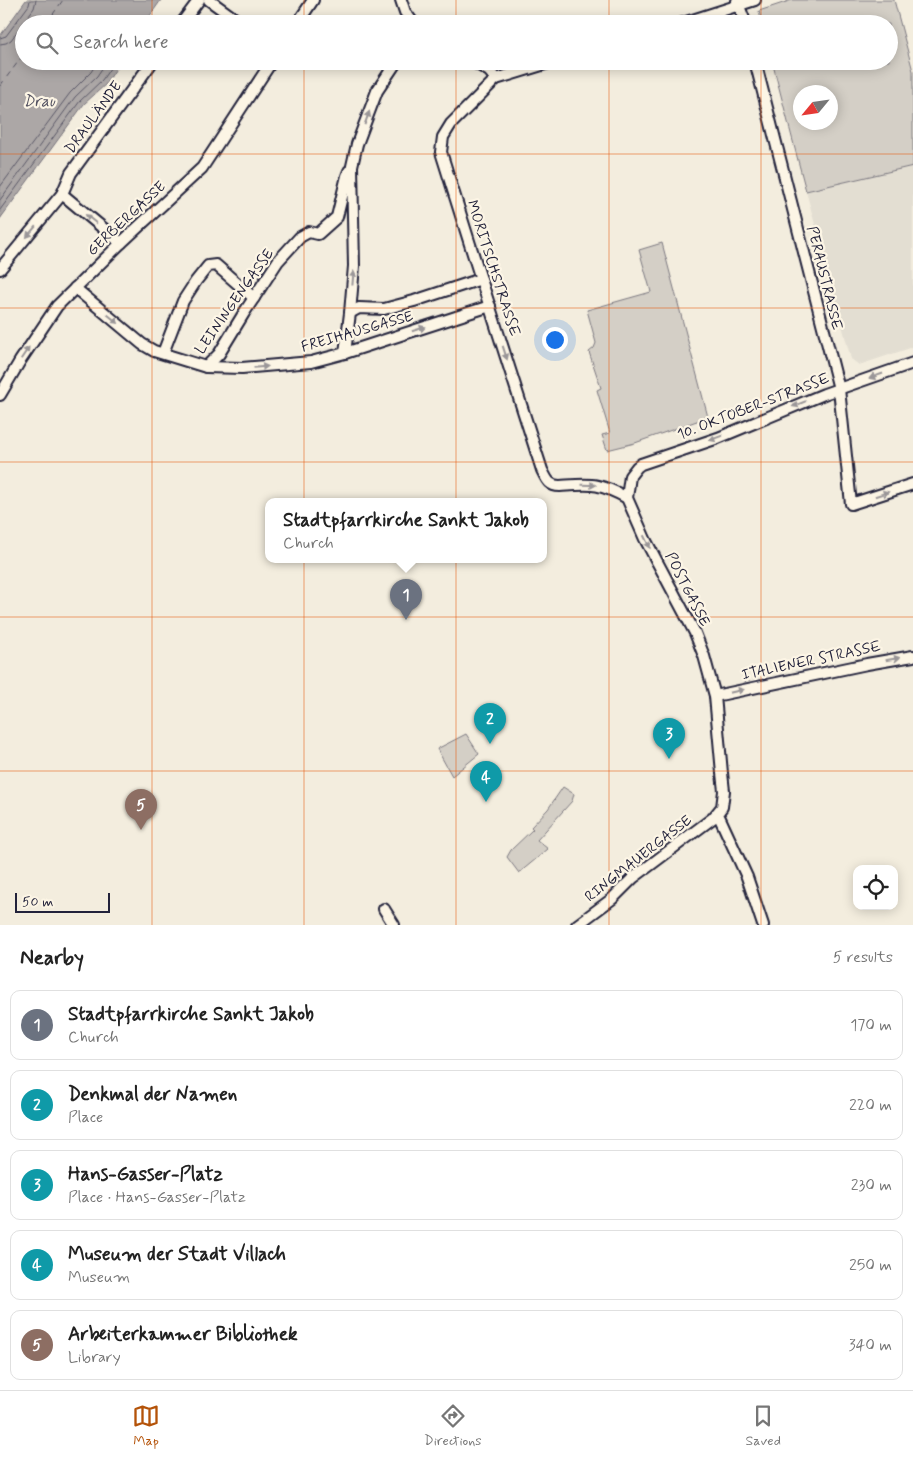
<!DOCTYPE html>
<html lang="en">
<head>
<meta charset="utf-8">
<style>
  :root { --surface:#fff; --page:#f2f2f2; --text:#222; --muted:#767676; --line:#e0e0e0; --accent:#b45309 }
  body { margin:0; font-family:Mynerve,sans-serif; background:var(--page); color:var(--text) }
  .controls { position:absolute; right:15px; bottom:15px; display:grid; overflow:hidden; border-radius:10px; box-shadow:0 2px 12px #0003 }
  .controls button { width:45px; height:45px; display:grid; place-items:center; padding:0; border:0; border-bottom:1px solid var(--line); background:var(--surface); color:var(--text); font:25px sans-serif }
  .compass { position:absolute; left:793px; top:85px; width:45px; height:45px; border-radius:50%; background:var(--surface); box-shadow:0 2px 12px #0003; rotate:241deg }
  .scale { position:absolute; left:15px; bottom:12px; width:95px; box-sizing:border-box; padding-left:5px; border:2px solid #22223b; border-top:0; font-size:14px; line-height:18px; white-space:nowrap; color:#22223b; -webkit-text-stroke:4px #fcf5e5; paint-order:stroke }
  .you { position:absolute; left:554px; top:339px; width:18px; height:18px; margin:-12px; border:4px solid #fff; border-radius:50%; background:#1a73e8; box-shadow:0 0 0 8px #1a73e833 }
  .badge { display:grid; place-items:center; width:32px; height:32px; border-radius:50%; background:var(--accent); color:#fff; font-size:16px; font-weight:700 }
  .pin { position:absolute; translate:-50% -41px; filter:drop-shadow(0 1px 2px #0008) }
  .pin::after { content:''; position:absolute; top:26px; width:18px; height:15px; background:inherit; clip-path:polygon(0 0,100% 0,50% 100%) }
  .popup { position:absolute; left:265px; top:498px; width:282px; height:65px; box-sizing:border-box; display:grid; place-content:center; border-radius:10px; background:var(--surface); filter:drop-shadow(0 1px 4px #0005); font-size:16px; white-space:nowrap; color:var(--muted) }
  .popup b { font-size:19px; color:var(--text) }
  .popup::after { content:''; position:absolute; left:50%; top:100%; margin-left:-10px; border:10px solid transparent; border-top-color:var(--surface) }
  .list { margin:0; padding:0; list-style:none }
  h2 { display:flex; justify-content:space-between; align-items:center; height:65px; margin:0; padding:0 20px; font-size:21px }
  h2 small { font-size:16px; font-weight:400; color:var(--muted) }
  .list li { display:grid; grid-template-columns:32px 1fr auto; gap:15px; align-items:center; box-sizing:border-box; height:70px; margin:0 10px 10px; padding:0 10px; border:1px solid var(--line); border-radius:10px }
  .list b { display:block; font-size:19px; white-space:nowrap }
  .list p { margin:0; font-size:16px; white-space:nowrap; color:var(--muted) }
  .list em { font-size:16px; font-style:normal; color:var(--muted) }
  .icon { flex:none; width:28px; height:28px; fill:none; stroke:currentColor; stroke-width:2; stroke-linecap:round; stroke-linejoin:round }
  .map { position:relative; flex:none; width:913px; height:925px; overflow:hidden }
  .search { position:absolute; background:var(--surface); box-shadow:0 2px 12px #0003; left:15px; right:15px; top:15px; height:55px; display:flex; align-items:center; gap:12px; box-sizing:border-box; padding:0 18px; border-radius:28px; color:var(--muted); font-size:19px }
  .sheet { height:465px; background:var(--surface) }
  nav { display:flex; justify-content:space-around; align-items:center; box-sizing:border-box; height:70px; border-top:1px solid var(--line); background:var(--surface); font-size:14px; color:var(--muted) }
  nav a { display:grid; justify-items:center; gap:2px }
  nav .on { color:var(--accent) }
  .map>svg:first-child { display:block }
  .built { fill:#e3ded2 }
  .green { fill:#d4cfc6; stroke:#7b7880; fill-rule:evenodd }
  .water { fill:#aca7a6; stroke:#75727b }
  .lines { fill:none; stroke-linecap:round; stroke-linejoin:round }
  .shore { stroke:#595766; stroke-width:1 }
  .ferry { stroke:#525160; stroke-width:1; stroke-dasharray:6 5; stroke-linecap:butt }
  .minor-casing { stroke:#22223b; stroke-width:14 }
  .minor { stroke:#fcf5e5; stroke-width:10 }
  .oneway { fill:#9a9698 }
  .grid { fill:none; stroke:#e8590c; stroke-width:1; stroke-opacity:0.55 }
  .labels { text-anchor:middle; stroke-width:4.5; stroke-linejoin:round; paint-order:stroke }
  .street-label { font-size:15px; fill:#22223b; stroke:#fcf5e5 }
  .water-label { font-size:16px; font-style:italic; fill:#525160; stroke:#fcf5e5 }
</style>
</head>
<body>
<div class="map">
<svg width="913" height="925" viewBox="0 0 913 925">
  <rect width="100%" height="100%" fill="#f3edde"/>
  <filter id="ink" filterUnits="userSpaceOnUse"><feTurbulence type="fractalNoise" baseFrequency=".02" numOctaves="2"/><feDisplacementMap in="SourceGraphic" scale="10" xChannelSelector="R" yChannelSelector="G"/><feConvolveMatrix kernelMatrix="1 2 1 2 8 2 1 2 1" color-interpolation-filters="sRGB"/></filter>
  <g filter="url(#ink)">
    <!-- built -->
    <path class="built" d="M913,166V347L859,365L851,359L806,191Z"/>
    <!-- green -->
    <g class="green">
      <path d="M792,0H894L913,71V166L806,191L772,61H889V24H762L759,11ZM830,92V122H800V92Z"/>
      <path d="M662,243L708,417L635,443L607,450L602,435L610,433L597,390L601,388L589,352L594,348L596,343L587,310L651,292L639,250Z"/>
      <path d="M466,734L479,754L452,776L437,749Z"/>
      <path d="M563,787L574,794L572,801L537,840L548,849L519,873L507,857L511,850L533,829L531,827L548,809Z"/>
    </g>
    <!-- water -->
    <path class="water" d="M26,0H161L144,24H24V61H121L106,84L84,104L0,219V36Z"/>
    <g class="lines">
      <!-- shore -->
      <g class="shore">
        <path d="M0,38L6,36L29,5L30,0"/>
        <path d="M0,44L6,43L11,40L34,8L36,0"/>
        <path d="M0,187L70,93L91,72L98,61"/>
        <path d="M0,200L75,97L97,76L107,61"/>
        <path d="M0,210L80,101L102,80L115,61"/>
      </g>
      <!-- ferry -->
      <g class="ferry">
        <path d="M46,24L63,0"/>
        <path d="M0,86L24,54"/>
      </g>
      <!-- minor casing -->
      <g class="minor-casing">
        <g id="minor">
          <path d="M209,0L242,24"/>
          <path d="M401,0L405,12L414,24"/>
          <path d="M737,1L746,24"/>
          <path d="M181,24L199,0"/>
          <path d="M297,24L313,0"/>
          <path d="M680,24L755,0"/>
          <path d="M472,61L489,71L496,79L555,61"/>
          <path d="M755,61L839,389L851,504L913,484"/>
          <path d="M496,79L451,124L443,137L441,152L479,273L542,470C547,480 549,486 560,486C591,484 599,482 627,498"/>
          <path d="M62,194L121,243"/>
          <path d="M0,269L62,194L71,173L153,61"/>
          <path d="M75,288L142,344L154,351L206,367L242,368L311,362L345,353L490,306"/>
          <path d="M350,313L359,308L384,309L414,301L481,279"/>
          <path d="M163,353L183,301L196,281L208,266L216,265L254,298"/>
          <path d="M345,353L350,313L354,266L352,166L357,144L377,91L397,61"/>
          <path d="M206,367L219,354L244,313L278,261L300,237L309,232L318,234L337,217L347,176L349,171"/>
          <path d="M0,395L20,361L57,306L121,243L202,168L272,61"/>
          <path d="M715,696L867,664L913,656"/>
          <path d="M718,814L747,877L763,925"/>
          <path d="M384,909L394,925"/>
          <path d="M577,925L612,899L633,878L713,818L722,807L724,791L722,773L715,696L704,656L695,633L645,539L627,498L630,476L637,467L641,464L718,438L824,394L913,363"/>
        </g>
      </g>
      <!-- minor -->
      <use href="#minor" class="minor"/>
    </g>
    <!-- one-way arrows -->
    <defs><path id="oneway-solid" d="M-6-.8H1V-3.2L6.5 0L1 3.2V.8H-6Z" transform="scale(1.25)"/></defs>
    <g class="oneway">
      <use href="#oneway-solid" transform="translate(367 118) rotate(-70)"/>
      <use href="#oneway-solid" transform="translate(91 219) rotate(-141)"/>
      <use href="#oneway-solid" transform="translate(31 232) rotate(130)"/>
      <use href="#oneway-solid" transform="translate(353 278) rotate(-85)"/>
      <use href="#oneway-solid" transform="translate(113 319) rotate(39)"/>
      <use href="#oneway-solid" transform="translate(419 329) rotate(-18)"/>
      <use href="#oneway-solid" transform="translate(25 353) rotate(-56)"/>
      <use href="#oneway-solid" transform="translate(505 353) rotate(72)"/>
      <use href="#oneway-solid" transform="translate(261 367) rotate(-5)"/>
      <use href="#oneway-solid" transform="translate(876 376) rotate(161)"/>
      <use href="#oneway-solid" transform="translate(799 404) rotate(158)"/>
      <use href="#oneway-solid" transform="translate(716 438) rotate(160)"/>
      <use href="#oneway-solid" transform="translate(589 485) rotate(1)"/>
      <use href="#oneway-solid" transform="translate(882 494) rotate(-18)"/>
      <use href="#oneway-solid" transform="translate(647 542) rotate(64)"/>
      <use href="#oneway-solid" transform="translate(893 659) rotate(-10)"/>
      <use href="#oneway-solid" transform="translate(737 691) rotate(-13)"/>
    </g>
  </g>
  <!-- grid -->
  <path class="grid" d="M152,0V24M304,0V24M456,0V24M609,0V24M761,0V24M152,61V925M304,61V925M456,61V925M609,61V925M761,61V925M0,154H913M0,308H913M0,462H913M0,617H913M0,771H913"/>
  <g class="labels">
    <!-- street labels -->
    <g class="street-label">
      <text transform="translate(93 117) rotate(-54)" y="5">DRAULÄNDE</text>
      <text transform="translate(126 218) rotate(-43)" y="5">GERBERGASSE</text>
      <text transform="translate(494 268) rotate(72)" y="5">MORITSCHSTRASSE</text>
      <text transform="translate(825 278) rotate(76)" y="5">PERAUSTRASSE</text>
      <text transform="translate(234 301) rotate(-55)" y="5">LEININGENGASSE</text>
      <text transform="translate(357 331) rotate(-16)" y="5">FREIHAUSGASSE</text>
      <text transform="translate(753 406) rotate(-21)" y="5">10. OKTOBER-STRASSE</text>
      <text transform="translate(688 589) rotate(63)" y="5">POSTGASSE</text>
      <text transform="translate(811 660) rotate(-12)" y="5">ITALIENER STRASSE</text>
      <text transform="translate(638 858) rotate(-38)" y="5">RINGMAUERGASSE</text>
    </g>
    <!-- water labels -->
    <g class="water-label">
      <text x="39" y="106">Drau</text>
    </g>
  </g>
</svg>
<div class="controls">
<button><svg class="icon" aria-label="locate" viewBox="0 0 24 24"><circle cx="12" cy="12" r="6"/><path d="M12 2v4M12 18v4M2 12h4M18 12h4"/></svg></button>
</div>
<svg class="compass" viewBox="-18 -18 36 36"><path d="M0-13l5 13h-10z" fill="#e53935"/><path d="M0 13l5-13h-10z" fill="#767676"/></svg>
<div class="scale">50 m</div>
<div class="you"></div>
<div class="pin badge" style="left:406px;top:620px;background:#6b7280">1</div>
<div class="popup"><b>Stadtpfarrkirche Sankt Jakob</b>Church</div>
<div class="pin badge" style="left:490px;top:744px;background:#0f9aa8">2</div>
<div class="pin badge" style="left:669px;top:759px;background:#0f9aa8">3</div>
<div class="pin badge" style="left:486px;top:802px;background:#0f9aa8">4</div>
<div class="pin badge" style="left:141px;top:830px;background:#8d6e63">5</div>
<div class="search"><svg class="icon" aria-label="search" viewBox="0 0 24 24"><circle cx="10" cy="10" r="6"/><path d="M15 15l6 6"/></svg>Search here</div>
</div>
<section class="sheet">
<h2>Nearby<small>5 results</small></h2>
<ul class="list">
<li><span class="badge" style="background:#6b7280">1</span><div><b>Stadtpfarrkirche Sankt Jakob</b><p>Church</p></div><em>170 m</em></li>
<li><span class="badge" style="background:#0f9aa8">2</span><div><b>Denkmal der Namen</b><p>Place</p></div><em>220 m</em></li>
<li><span class="badge" style="background:#0f9aa8">3</span><div><b>Hans-Gasser-Platz</b><p>Place · Hans-Gasser-Platz</p></div><em>230 m</em></li>
<li><span class="badge" style="background:#0f9aa8">4</span><div><b>Museum der Stadt Villach</b><p>Museum</p></div><em>250 m</em></li>
<li><span class="badge" style="background:#8d6e63">5</span><div><b>Arbeiterkammer Bibliothek</b><p>Library</p></div><em>340 m</em></li>
</ul>
</section>
<nav>
<a class="on"><svg class="icon" aria-label="map" viewBox="0 0 24 24"><path d="M3 6l6-2 6 2 6-2v14l-6 2-6-2-6 2zM9 4v14M15 6v14"/></svg>Map</a>
<a><svg class="icon" aria-label="directions" viewBox="0 0 24 24"><path d="M12 3l9 9-9 9-9-9zM9 14v-3h6M13 9l2 2-2 2"/></svg>Directions</a>
<a><svg class="icon" aria-label="saved" viewBox="0 0 24 24"><path d="M7 4h10v16l-5-4-5 4z"/></svg>Saved</a>
</nav>
</body>
</html>
